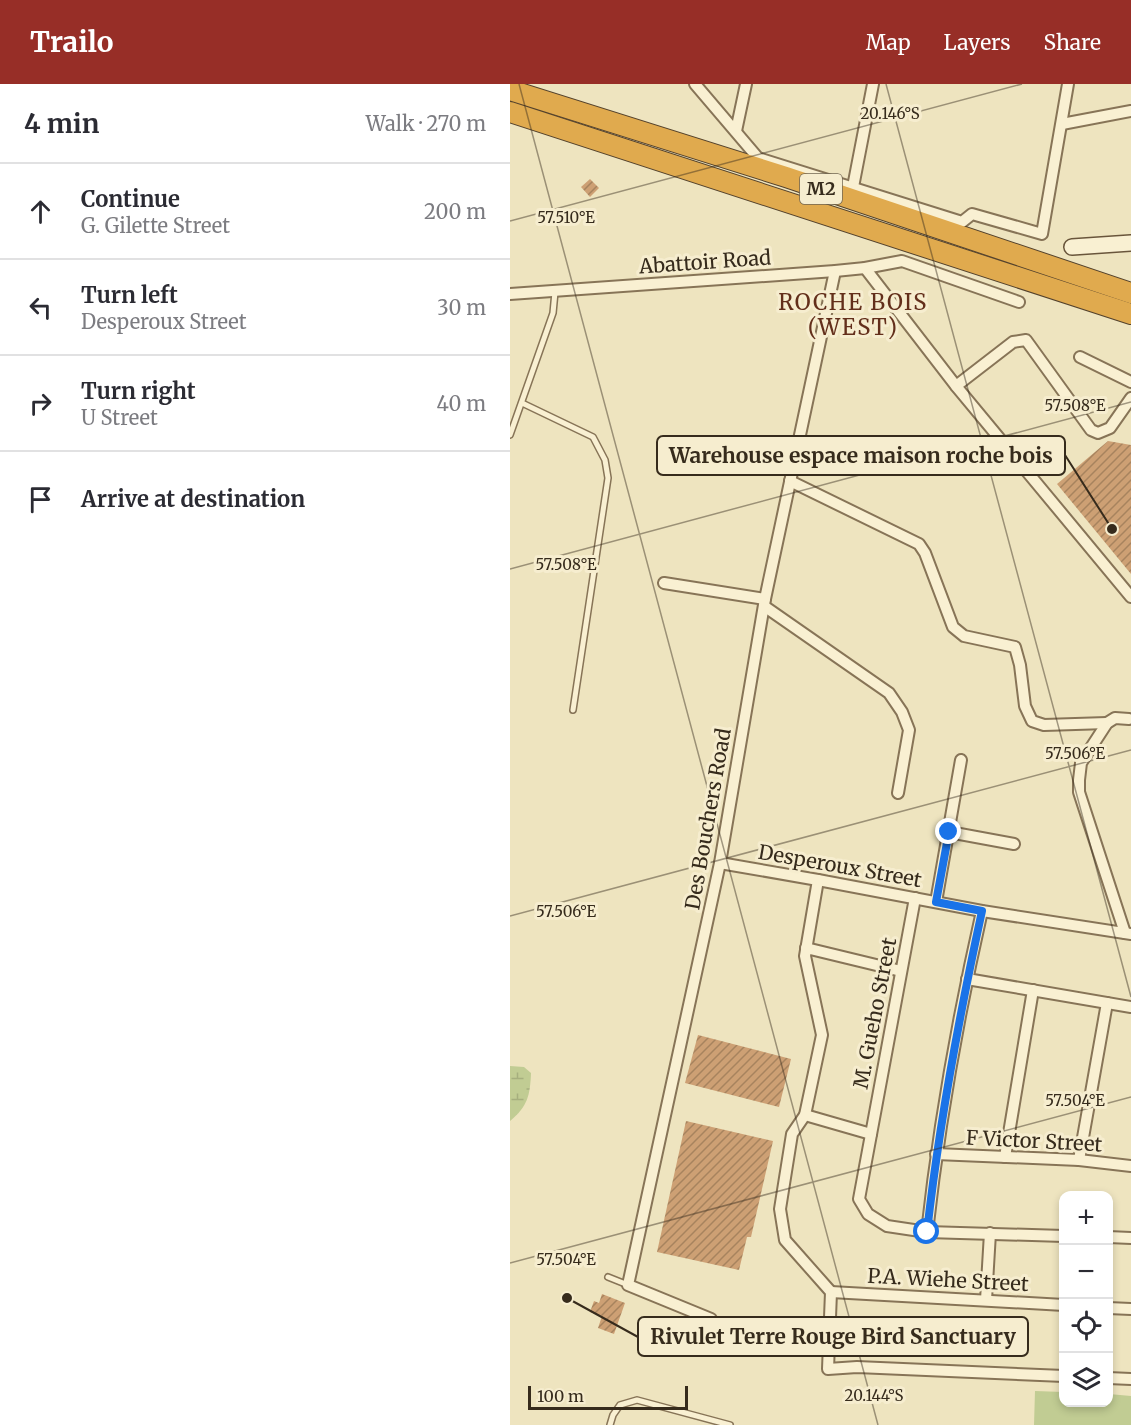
<!DOCTYPE html>
<html lang="en">
<head>
<meta charset="utf-8">
<style>
  :root { --surface:#fff; --page:#f7f7f7; --text:#2b2b33; --muted:#7c7c81; --line:#e1e1e2; --accent:#972e27 }
  body { margin:0; font-family:Merriweather,serif; background:var(--page); color:var(--text) }
  .controls { position:absolute; right:18px; bottom:18px; display:grid; overflow:hidden; border-radius:12px; box-shadow:0 3px 9px #0003 }
  .controls button { width:54px; height:54px; display:grid; place-items:center; padding:0; border:0; border-bottom:2px solid var(--line); background:var(--surface); color:var(--text); font:30px sans-serif }
  .scale { position:absolute; left:18px; bottom:15px; width:160px; box-sizing:border-box; padding-left:6px; border:3px solid #362b1c; border-top:0; font-size:16px; line-height:21px; white-space:nowrap; color:#362b1c; -webkit-text-stroke:4px #f6edcf; paint-order:stroke }
  .stop { position:absolute; width:18px; height:18px; margin:-14px; border:4px solid #1a73e8; border-radius:50%; background:#fff }
  .stop.end { background:#1a73e8; border-color:#fff; box-shadow:0 2px 6px #0008 }
  .list { margin:0; padding:0; list-style:none }
  h2 { display:flex; justify-content:space-between; align-items:center; height:78px; margin:0; padding:0 24px; font-size:26px }
  h2 small { font-size:20px; font-weight:400; color:var(--muted) }
  .list li { display:grid; grid-template-columns:39px 1fr auto; gap:18px; align-items:center; box-sizing:border-box; height:96px; padding:0 24px; border-top:2px solid var(--line) }
  .list b { display:block; font-size:22px; white-space:nowrap }
  .list p { margin:0; font-size:20px; white-space:nowrap; color:var(--muted) }
  .list em { font-size:20px; font-style:normal; color:var(--muted) }
  .icon { flex:none; width:33px; height:33px; fill:none; stroke:currentColor; stroke-width:2; stroke-linecap:round; stroke-linejoin:round }
  .map { position:relative; flex:none; width:621px; height:1341px; overflow:hidden }
  header { display:flex; align-items:center; gap:36px; box-sizing:border-box; height:84px; padding:0 30px; background:var(--accent); color:#fff }
  header strong { font-size:28px }
  nav { display:flex; gap:33px; margin-inline-start:auto; font-size:21px }
  main { display:flex }
  aside { flex:1; background:var(--surface) }
  .map>svg:first-child { display:block }
  .grass { fill:#c1cc93 }
  .wetland { fill:url(#wetland-marsh) }
  .building { fill:url(#building-hatch) }
  .lines { fill:none; stroke-linecap:round; stroke-linejoin:round }
  .lane-casing { stroke:#877457; stroke-width:8 }
  .street-casing { stroke:#877457; stroke-width:14 }
  .secondary-casing { stroke:#69553b; stroke-width:18 }
  .highway-casing { stroke:#54422c; stroke-width:22 }
  .lane { stroke:#f9f0d2; stroke-width:5 }
  .street { stroke:#f9f0d2; stroke-width:10 }
  .secondary { stroke:#f9f0d2; stroke-width:15 }
  .highway { stroke:#e0aa4e; stroke-width:20 }
  .route { stroke:#1a73e8; stroke-width:8 }
  .ticks { fill:none; stroke:#362b1c; stroke-width:1.5; stroke-opacity:0.45 }
  .labels { text-anchor:middle; stroke-width:6; stroke-linejoin:round; paint-order:stroke }
  .shield { fill:#f6edcf; stroke:#706552; stroke-width:1.5 }
  .shield-label { font-size:18px; font-weight:bold; fill:#362b1c }
  .street-label { font-size:20px; fill:#362b1c; stroke:#f6edcf }
  .quarter-label { font-size:22px; letter-spacing:1.5px; fill:#632f1b; stroke:#f6edcf }
  .ticks-label { font-size:15px; text-anchor:middle; fill:#362b1c; stroke:#f6edcf; stroke-width:6; stroke-linejoin:round; paint-order:stroke }
  .leader { fill:none; stroke:#362b1c; stroke-width:2 }
  .callout-dot { fill:#362b1c; stroke:#f6edcf; stroke-width:2 }
  .callout { fill:#f6edcf; stroke:#362b1c; stroke-width:2 }
  .callout-label { font-size:21px; text-anchor:middle; font-weight:bold; fill:#362b1c }
</style>
</head>
<body>
<header>
<strong>Trailo</strong>
<nav><a>Map</a><a>Layers</a><a>Share</a></nav>
</header>
<main>
<aside>
<h2>4 min<small>Walk · 270 m</small></h2>
<ul class="list">
<li><svg class="icon" aria-label="ahead" viewBox="0 0 24 24"><path d="M12 20V5M6 11l6-6 6 6"/></svg><div><b>Continue</b><p>G. Gilette Street</p></div><em>200 m</em></li>
<li><svg class="icon" aria-label="left" viewBox="0 0 24 24"><path d="M17 20v-9H6M10 6l-5 5 5 5"/></svg><div><b>Turn left</b><p>Desperoux Street</p></div><em>30 m</em></li>
<li><svg class="icon" aria-label="right" viewBox="0 0 24 24"><path d="M7 20v-9h11M14 6l5 5-5 5"/></svg><div><b>Turn right</b><p>U Street</p></div><em>40 m</em></li>
<li><svg class="icon" aria-label="arrive" viewBox="0 0 24 24"><path d="M6 21V4h12l-3 4 3 4H6"/></svg><div><b>Arrive at destination</b></div></li>
</ul>
</aside>
<div class="map">
<svg width="621" height="1341" viewBox="0 0 621 1341">
  <defs>
    <pattern id="wetland-marsh" width="20" height="14" patternUnits="userSpaceOnUse" patternTransform="scale(1.5)"><rect width="20" height="14" fill="#c1cc93"/><path d="M1 5h8M5 5V1M11 12h8M15 12V8" fill="none" stroke="#a6af7e"/></pattern>
    <pattern id="building-hatch" width="6" height="6" patternUnits="userSpaceOnUse" patternTransform="scale(1.5)"><rect width="6" height="6" fill="#cda074"/><path d="M-1 1l2-2M0 6l6-6M5 7l2-2" fill="none" stroke="#a7835e"/></pattern>
  </defs>
  <rect width="100%" height="100%" fill="#eee4bf"/>
  <!-- grass -->
  <path class="grass" d="M525,1307L553,1308L554,1318H598L599,1310L621,1312V1341H524Z"/>
  <!-- wetland -->
  <path class="wetland" d="M0,982L14,983L21,989C20,1011 18,1022 0,1037Z"/>
  <!-- building -->
  <g class="building">
    <path d="M80,95L89,104L80,113L71,103Z"/>
    <path d="M598,357L621,361V490L547,400Z"/>
    <path d="M188,951L281,975L269,1023L175,999Z"/>
    <path d="M176,1037L263,1057L241,1153H237L229,1186L147,1168Z"/>
    <path d="M92,1210L115,1219L104,1250L88,1244L92,1232L80,1228L84,1217L89,1219Z"/>
  </g>
  <g class="lines">
    <!-- lane casing -->
    <g class="lane-casing">
      <g id="lane">
        <path d="M12,319L83,353L95,376L98,394L63,626"/>
        <path d="M0,351L43,229L45,208"/>
        <path d="M98,1193L118,1201"/>
        <path d="M100,1341L103,1331L110,1321L127,1316L220,1341"/>
      </g>
    </g>
    <!-- street casing -->
    <g class="street-casing">
      <g id="street">
        <path d="M185,0L248,74L452,138L462,130L532,150L558,0"/>
        <path d="M552,40L621,27"/>
        <path d="M226,47L236,0"/>
        <path d="M343,103L363,0"/>
        <path d="M355,184L446,302L621,513"/>
        <path d="M0,210L325,187L355,184L392,177L509,218"/>
        <path d="M570,273L621,298"/>
        <path d="M446,302L503,258L516,256L581,346L588,349L600,344L621,314"/>
        <path d="M280,397L409,460L415,469L443,543L454,552L505,563L510,581L515,622L522,637L534,641L597,639"/>
        <path d="M154,499L255,515"/>
        <path d="M254,522L379,609L392,628L399,646L388,709"/>
        <path d="M439,748L504,760"/>
        <path d="M210,779L308,796L472,827L621,850"/>
        <path d="M308,796L295,872L312,951L295,1031L282,1050L270,1125L275,1156L321,1208L318,1285L347,1283L554,1292"/>
        <path d="M405,814L349,1115L358,1130L377,1142L417,1148L554,1152"/>
        <path d="M426,818L451,676"/>
        <path d="M615,849L569,708V696L571,679L597,639L605,634L619,635"/>
        <path d="M296,864L391,887"/>
        <path d="M457,895L621,923"/>
        <path d="M295,1031L361,1050"/>
        <path d="M426,1070L569,1076L621,1082"/>
        <path d="M495,1073L523,906"/>
        <path d="M569,1076L597,919"/>
        <path d="M417,1148C429,1040 448,933 472,827"/>
        <path d="M598,1153L621,1154"/>
        <path d="M321,1208L554,1221"/>
        <path d="M476,1216L480,1149"/>
        <path d="M598,1224L621,1225"/>
        <path d="M201,1235L118,1201L210,779L255,515L325,187"/>
        <path d="M598,1294L621,1295"/>
      </g>
    </g>
    <!-- secondary casing -->
    <g class="secondary-casing">
      <path id="secondary" d="M562,163L621,159"/>
    </g>
    <!-- highway casing -->
    <g class="highway-casing">
      <g id="highway">
        <path d="M0,6L276,93L621,209"/>
        <path d="M0,28L621,230"/>
      </g>
    </g>
    <!-- lane -->
    <use href="#lane" class="lane"/>
    <!-- street -->
    <use href="#street" class="street"/>
    <!-- secondary -->
    <use href="#secondary" class="secondary"/>
    <!-- highway -->
    <use href="#highway" class="highway"/>
  </g>
  <g class="lines">
    <!-- route -->
    <path class="route" d="M417,1148C429,1040 449,933 472,827L426,818L439,748"/>
  </g>
  <!-- ticks -->
  <path class="ticks" d="M9,0L368,1341M376,0L621,913M0,137L512,0M0,485L621,318M0,832L621,666M0,1179L621,1013"/>
  <g class="labels">
    <!-- shield labels -->
    <rect class="shield" x="290" y="90" width="42" height="30" rx="4.5"/>
    <g class="shield-label">
      <text x="311" y="111">M2</text>
    </g>
    <!-- street labels -->
    <g class="street-label">
      <text transform="translate(195 178) rotate(-4)" y="7">Abattoir Road</text>
      <text transform="translate(198 735) rotate(-80)" y="7">Des Bouchers Road</text>
      <text transform="translate(330 782) rotate(10)" y="7">Desperoux Street</text>
      <text transform="translate(365 929) rotate(-79)" y="7">M. Gueho Street</text>
      <text transform="translate(524 1057) rotate(3)" y="7">F Victor Street</text>
      <text transform="translate(438 1196) rotate(3)" y="7">P.A. Wiehe Street</text>
    </g>
    <!-- quarter labels -->
    <g class="quarter-label">
      <text x="343" y="226">ROCHE BOIS<tspan x="343" dy="25">(WEST)</tspan></text>
    </g>
  </g>
  <g class="ticks-label">
    <text x="380" y="35">20.146°S</text>
    <text x="56" y="139">57.510°E</text>
    <text x="565" y="327">57.508°E</text>
    <text x="56" y="486">57.508°E</text>
    <text x="565" y="675">57.506°E</text>
    <text x="56" y="833">57.506°E</text>
    <text x="565" y="1022">57.504°E</text>
    <text x="56" y="1181">57.504°E</text>
    <text x="364" y="1317">20.144°S</text>
  </g>
  <!-- callouts -->
  <path class="leader" d="M602 445L555 371M57 1214L128 1253"/>
  <g class="callout-dot">
    <circle cx="602" cy="445" r="6"/>
    <circle cx="57" cy="1214" r="6"/>
  </g>
  <g class="callout">
    <rect x="147" y="352" width="408" height="39" rx="6"/>
    <rect x="128" y="1233" width="390" height="39" rx="6"/>
  </g>
  <g class="callout-label">
    <text x="351" y="379">Warehouse espace maison roche bois</text>
    <text x="323" y="1260">Rivulet Terre Rouge Bird Sanctuary</text>
  </g>
</svg>
<div class="controls">
<button>+</button>
<button>−</button>
<button><svg class="icon" aria-label="locate" viewBox="0 0 24 24"><circle cx="12" cy="12" r="6"/><path d="M12 2v4M12 18v4M2 12h4M18 12h4"/></svg></button>
<button><svg class="icon" aria-label="layers" viewBox="0 0 24 24"><path d="M12 4l9 5-9 5-9-5zM3 14l9 5 9-5"/></svg></button>
</div>
<div class="scale">100 m</div>
<div class="stop" style="left:417px;top:1148px"></div>
<div class="stop end" style="left:439px;top:748px"></div>
</div>
</main>
</body>
</html>
